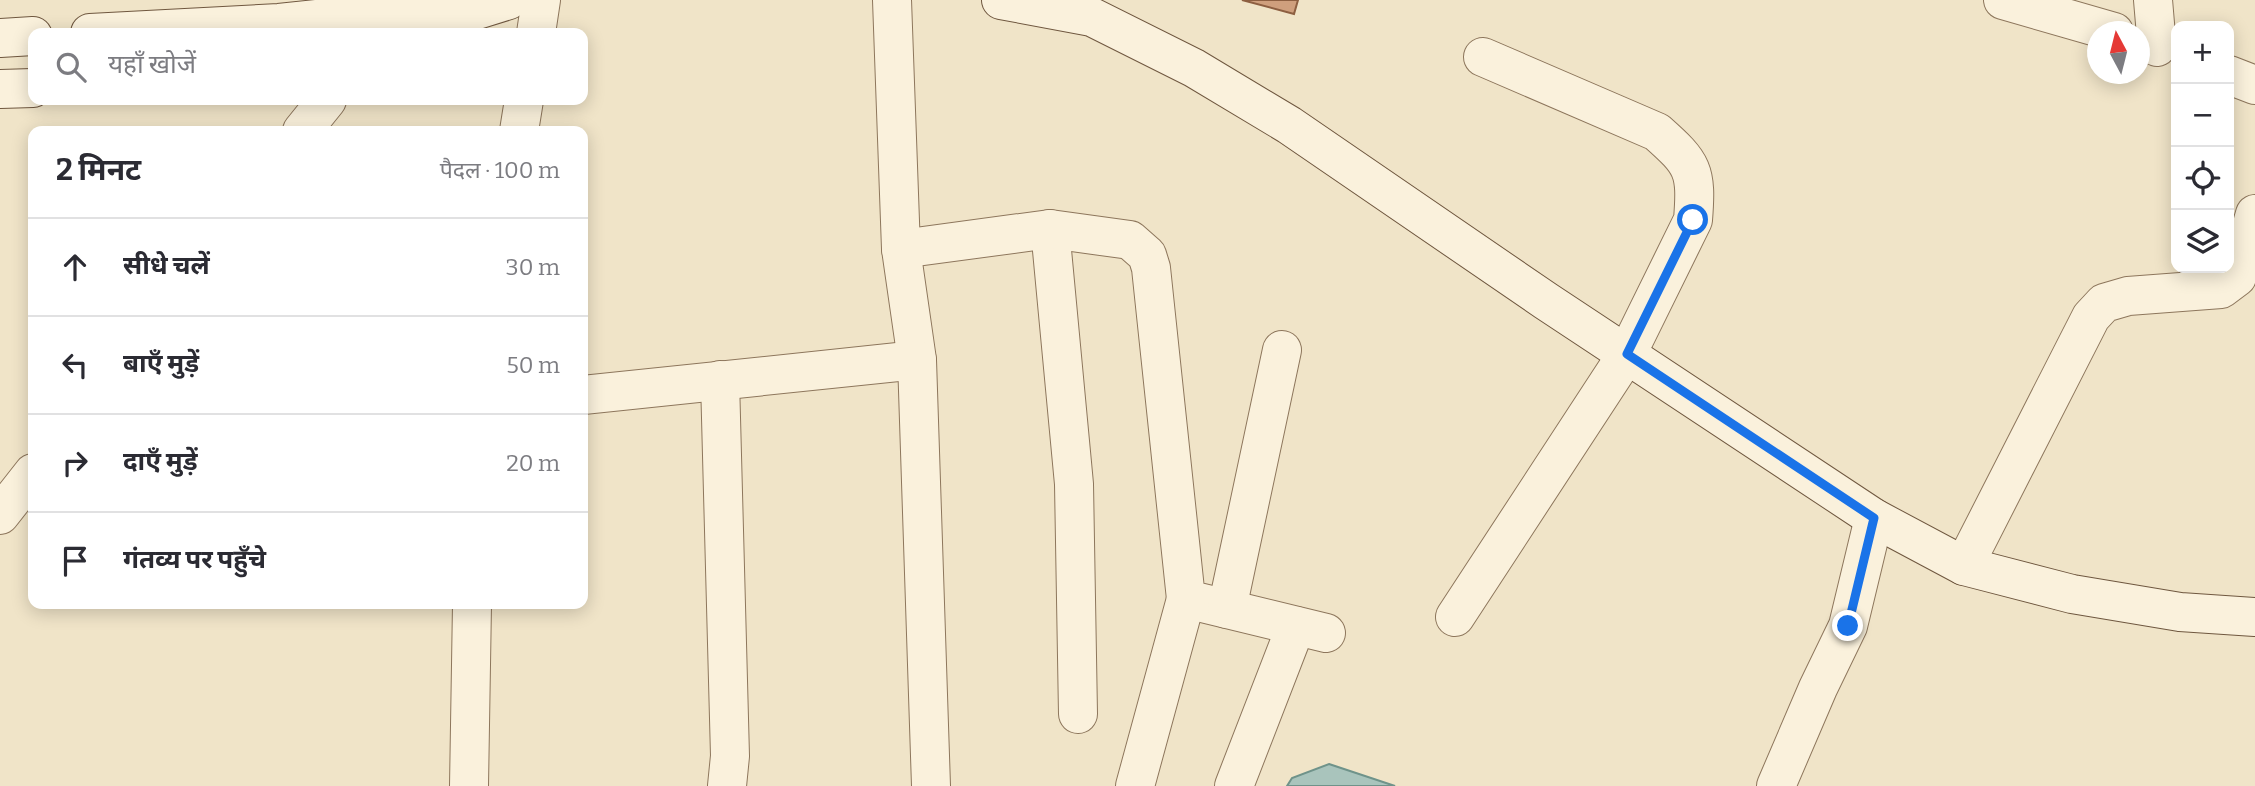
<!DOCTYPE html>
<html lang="hi">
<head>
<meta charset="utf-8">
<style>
  :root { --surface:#fff; --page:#f2f2f3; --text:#2b2b33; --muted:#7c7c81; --line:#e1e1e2 }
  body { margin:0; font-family:Bitter,"Noto Sans Devanagari",serif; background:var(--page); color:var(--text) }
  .controls { position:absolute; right:21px; top:21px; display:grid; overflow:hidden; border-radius:14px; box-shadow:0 4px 18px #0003 }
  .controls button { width:63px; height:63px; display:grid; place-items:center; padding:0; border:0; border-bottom:2px solid var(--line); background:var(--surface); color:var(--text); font:35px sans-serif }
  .compass { position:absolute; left:2087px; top:21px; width:63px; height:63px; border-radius:50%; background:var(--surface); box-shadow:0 4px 18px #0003; rotate:353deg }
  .stop { position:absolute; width:21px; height:21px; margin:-16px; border:5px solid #1a73e8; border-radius:50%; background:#fff }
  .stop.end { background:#1a73e8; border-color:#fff; box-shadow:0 2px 7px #0008 }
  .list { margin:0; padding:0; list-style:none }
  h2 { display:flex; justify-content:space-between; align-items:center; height:91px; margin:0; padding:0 28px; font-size:30px }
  h2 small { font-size:23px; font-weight:400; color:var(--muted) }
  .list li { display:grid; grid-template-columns:46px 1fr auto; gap:21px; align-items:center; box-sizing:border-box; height:98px; padding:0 28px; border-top:2px solid var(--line) }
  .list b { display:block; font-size:26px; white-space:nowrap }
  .list em { font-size:23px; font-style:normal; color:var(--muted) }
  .icon { flex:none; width:38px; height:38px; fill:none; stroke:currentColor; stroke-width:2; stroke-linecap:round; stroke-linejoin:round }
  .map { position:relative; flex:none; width:2255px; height:786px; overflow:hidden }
  .search { position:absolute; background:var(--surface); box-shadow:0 4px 18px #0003; left:28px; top:28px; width:560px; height:77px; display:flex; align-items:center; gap:18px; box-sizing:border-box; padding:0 24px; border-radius:14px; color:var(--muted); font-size:26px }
  .panel { position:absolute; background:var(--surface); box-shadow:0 4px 18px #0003; left:28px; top:126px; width:560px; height:483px; border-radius:14px }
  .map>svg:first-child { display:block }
  .water { fill:#a9c4bc; stroke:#6f938a; stroke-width:2 }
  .building { fill:#cf9f7d; stroke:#8d5f41; stroke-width:2 }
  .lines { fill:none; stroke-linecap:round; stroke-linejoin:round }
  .minor-casing { stroke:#8d765c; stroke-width:40 }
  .tertiary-casing { stroke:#8d765c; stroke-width:40 }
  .secondary-casing { stroke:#6f573f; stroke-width:40 }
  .minor { stroke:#faf1dc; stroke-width:38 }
  .tertiary { stroke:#faf1dc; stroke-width:38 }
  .secondary { stroke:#faf1dc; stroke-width:38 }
  .route { stroke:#1a73e8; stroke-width:9 }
</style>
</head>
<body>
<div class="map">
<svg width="2255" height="786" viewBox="0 0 2255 786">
  <rect width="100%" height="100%" fill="#f0e4c8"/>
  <!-- water -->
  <path class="water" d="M1329,764L1395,786H1287L1292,778Z"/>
  <!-- building -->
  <path class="building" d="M1242,0H1298L1294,14Z"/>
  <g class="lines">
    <!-- minor casing -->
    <g class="minor-casing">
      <g id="minor">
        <path d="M892,0L901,249L917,360L931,786"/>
        <path d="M2003,0L2114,32"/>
        <path d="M2153,0L2157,47"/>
        <path d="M536,33L541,0"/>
        <path d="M2229,75L2255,85"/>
        <path d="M519,131L524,100"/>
        <path d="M1050,229L1074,484L1078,714"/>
        <path d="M901,249L1050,229L1130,240L1147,255L1151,268L1186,599L1326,633"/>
        <path d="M720,380L730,756L727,786"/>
        <path d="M583,395L917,360"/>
        <path d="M1964,566L2091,317L2104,303L2128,296L2221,289L2237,277L2255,214"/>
        <path d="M1227,609L1282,350"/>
        <path d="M1455,617L1627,354L1693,220C1697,170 1693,164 1657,132L1483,57"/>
        <path d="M469,786L472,604"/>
        <path d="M1135,786L1186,599"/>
        <path d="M1234,786L1296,626"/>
        <path d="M1776,786L1818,688L1848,626L1874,518"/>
      </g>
    </g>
    <!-- tertiary casing -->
    <g class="tertiary-casing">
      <g id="tertiary">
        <path d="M302,131L327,100"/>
        <path d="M0,515L33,473"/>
      </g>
    </g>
    <!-- secondary casing -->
    <g class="secondary-casing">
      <g id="secondary">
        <path d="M1001,0L1092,17L1194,68L1289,125L1546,301L1874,518L1964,566L2072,594L2180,612L2255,617"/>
        <path d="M448,19L509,0"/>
        <path d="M90,33L279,23L390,11L474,10"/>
        <path d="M0,38L33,36"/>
        <path d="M0,89L33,88"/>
      </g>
    </g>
    <!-- minor -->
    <use href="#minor" class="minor"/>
    <!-- tertiary -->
    <use href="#tertiary" class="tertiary"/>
    <!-- secondary -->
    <use href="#secondary" class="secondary"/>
  </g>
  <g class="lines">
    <!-- route -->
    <path class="route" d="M1693,220L1627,354L1874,518L1848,626"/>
  </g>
</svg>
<div class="controls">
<button>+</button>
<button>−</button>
<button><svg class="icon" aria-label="locate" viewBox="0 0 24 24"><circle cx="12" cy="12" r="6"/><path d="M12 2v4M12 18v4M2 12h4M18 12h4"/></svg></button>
<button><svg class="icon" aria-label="layers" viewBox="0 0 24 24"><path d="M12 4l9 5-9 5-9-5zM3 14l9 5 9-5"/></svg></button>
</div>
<svg class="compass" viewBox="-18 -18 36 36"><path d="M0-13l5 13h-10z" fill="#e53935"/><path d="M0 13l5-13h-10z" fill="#7c7c81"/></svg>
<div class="stop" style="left:1693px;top:220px"></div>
<div class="stop end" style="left:1848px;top:626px"></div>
<div class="search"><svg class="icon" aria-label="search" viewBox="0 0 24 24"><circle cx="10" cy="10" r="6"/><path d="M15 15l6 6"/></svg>यहाँ खोजें</div>
<section class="panel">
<h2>2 मिनट<small>पैदल · 100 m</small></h2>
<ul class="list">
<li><svg class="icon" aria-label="ahead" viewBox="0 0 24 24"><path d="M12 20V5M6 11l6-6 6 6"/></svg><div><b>सीधे चलें</b></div><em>30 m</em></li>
<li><svg class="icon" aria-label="left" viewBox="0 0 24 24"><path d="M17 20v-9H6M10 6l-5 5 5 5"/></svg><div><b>बाएँ मुड़ें</b></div><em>50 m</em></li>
<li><svg class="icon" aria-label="right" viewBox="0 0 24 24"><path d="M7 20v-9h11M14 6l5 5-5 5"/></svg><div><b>दाएँ मुड़ें</b></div><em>20 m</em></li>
<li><svg class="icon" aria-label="arrive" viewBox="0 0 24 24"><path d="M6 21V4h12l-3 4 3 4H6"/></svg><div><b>गंतव्य पर पहुँचे</b></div></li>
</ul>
</section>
</div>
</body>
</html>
